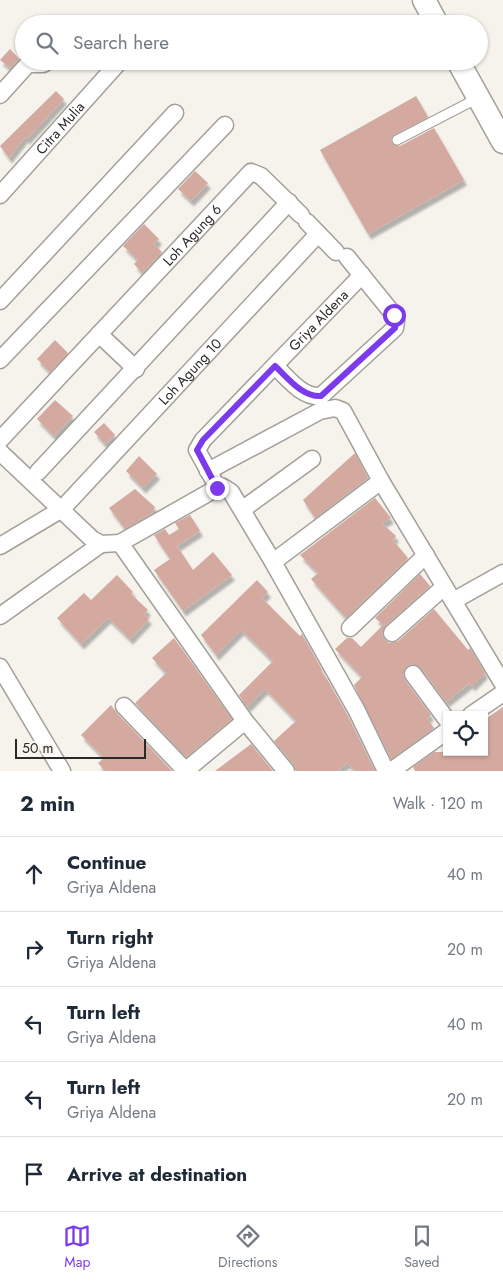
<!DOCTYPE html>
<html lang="en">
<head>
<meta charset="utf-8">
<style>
  :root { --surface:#fff; --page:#f2f2f3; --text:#1f2937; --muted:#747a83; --line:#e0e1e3; --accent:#7c3aed }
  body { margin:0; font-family:Jost,sans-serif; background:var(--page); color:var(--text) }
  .controls { position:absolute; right:15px; bottom:15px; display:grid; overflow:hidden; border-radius:0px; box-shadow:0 1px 4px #0004 }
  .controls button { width:45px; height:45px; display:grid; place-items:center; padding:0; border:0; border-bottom:1px solid var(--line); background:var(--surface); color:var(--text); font:25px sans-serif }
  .scale { position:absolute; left:15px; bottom:12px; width:131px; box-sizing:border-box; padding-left:5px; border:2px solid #2a2927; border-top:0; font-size:14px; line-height:18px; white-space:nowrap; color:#2a2927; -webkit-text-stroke:4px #f6f2ec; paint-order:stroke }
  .stop { position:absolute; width:15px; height:15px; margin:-11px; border:4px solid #7c3aed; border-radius:50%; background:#fff }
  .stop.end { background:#7c3aed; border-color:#fff; box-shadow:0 1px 5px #0008 }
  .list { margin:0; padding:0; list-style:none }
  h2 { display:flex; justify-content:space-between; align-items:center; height:65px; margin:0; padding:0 20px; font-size:21px }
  h2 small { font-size:16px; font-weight:400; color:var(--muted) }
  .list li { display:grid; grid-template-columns:32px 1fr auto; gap:15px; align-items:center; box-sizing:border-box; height:75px; padding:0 20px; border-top:1px solid var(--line) }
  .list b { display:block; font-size:19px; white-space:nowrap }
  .list p { margin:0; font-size:16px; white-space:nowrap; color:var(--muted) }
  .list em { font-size:16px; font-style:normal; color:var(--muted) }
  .icon { flex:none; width:28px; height:28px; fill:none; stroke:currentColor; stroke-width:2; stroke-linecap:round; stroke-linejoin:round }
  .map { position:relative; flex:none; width:503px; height:771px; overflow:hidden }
  .search { position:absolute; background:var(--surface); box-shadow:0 1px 4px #0004; left:15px; right:15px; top:15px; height:55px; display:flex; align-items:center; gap:12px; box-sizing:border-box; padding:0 18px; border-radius:28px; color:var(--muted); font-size:19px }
  .sheet { height:440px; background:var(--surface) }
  nav { display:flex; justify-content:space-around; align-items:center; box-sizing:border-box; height:70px; border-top:1px solid var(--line); background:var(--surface); font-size:14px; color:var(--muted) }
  nav a { display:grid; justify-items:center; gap:2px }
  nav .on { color:var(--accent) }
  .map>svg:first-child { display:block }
  .building { fill:#d4a99f; filter:url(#shadow) }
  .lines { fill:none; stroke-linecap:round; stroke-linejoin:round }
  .lane-casing { stroke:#a3a09a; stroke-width:11 }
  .street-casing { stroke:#a3a09a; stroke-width:19 }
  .secondary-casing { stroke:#a3a09a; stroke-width:25 }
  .lane { stroke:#fff; stroke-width:9 }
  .street { stroke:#fff; stroke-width:16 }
  .secondary { stroke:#fff; stroke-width:22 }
  .route { stroke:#7c3aed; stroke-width:6 }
  .labels { text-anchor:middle; stroke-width:4; stroke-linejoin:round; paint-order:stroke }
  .street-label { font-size:14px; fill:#2a2927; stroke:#f6f2ec }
</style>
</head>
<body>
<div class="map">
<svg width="503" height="771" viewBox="0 0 503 771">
  <defs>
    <filter id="shadow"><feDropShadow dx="3" dy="5.5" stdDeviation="1" flood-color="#0004"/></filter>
  </defs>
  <rect width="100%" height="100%" fill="#f6f2ec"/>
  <!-- building -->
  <g class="building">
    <path d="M10,49L19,59L10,68L0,60Z"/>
    <path d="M56,91L64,99L27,139L25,137L9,158L0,146Z"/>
    <path d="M416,96L428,117L394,135L391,139L392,143L400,146L434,128L464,180L368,234L320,150Z"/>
    <path d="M195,171L208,183L191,201L178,189Z"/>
    <path d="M144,224L159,239L154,244L162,252L142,273L134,264L138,260L123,246Z"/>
    <path d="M55,340L68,353L50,372L37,359Z"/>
    <path d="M55,400L73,416L54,436L37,419Z"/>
    <path d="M104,423L115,435L105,444L94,432Z"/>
    <path d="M355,453L368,478L315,518L303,500Z"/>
    <path d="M139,456L157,474L143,488L126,471Z"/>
    <path d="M135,489L155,507L152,513L125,529L109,508Z"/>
    <path d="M375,498L391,518L382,523L396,536L393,540L408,558L346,618L311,579L318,573L300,555Z"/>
    <path d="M190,515L200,531L177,546L193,570L213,552L232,575L183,611L154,570L170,559L154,535L165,529L169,535L179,529L175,523Z"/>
    <path d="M420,574L430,586L385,626L382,634L384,639L389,643L398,641L434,609L468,650L470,648L485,673L472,686L470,683L446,702L421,668L412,664L407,666L403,675L405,680L431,715L427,718L434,728L391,759L354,685L362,677L335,649L347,638H352L361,647L383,625L375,618Z"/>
    <path d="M117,575L133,592L131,594L148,610L144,614L149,619L130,639L108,618L81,644L57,618L84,593L91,600Z"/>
    <path d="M257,580L268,592L262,598L300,636L302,634L322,670L321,671L327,679L348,716L375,771H355L347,763L337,771H296L294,765L274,741L296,721L265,689L247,707L239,695L273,661L241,630L216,655L201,635Z"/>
    <path d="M174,638L232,719L186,757L135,703L166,673L152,658Z"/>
    <path d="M111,705L117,713L172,771H105L98,763L104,758L81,735Z"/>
    <path d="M503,707V771H415L413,767L434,752H484V720Z"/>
    <path d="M251,744L273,771H215Z"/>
  </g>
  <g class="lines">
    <!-- lane casing -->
    <g class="lane-casing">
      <path id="lane" d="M397,140L478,98"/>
    </g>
    <!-- street casing -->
    <g class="street-casing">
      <g id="street">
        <path d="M0,95L28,64H43L48,61"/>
        <path id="s1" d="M0,195L120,61"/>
        <path d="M307,222L336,252"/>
        <path d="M0,301L175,113"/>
        <path d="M99,334L136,369"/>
        <path d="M0,360L225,125"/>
        <path d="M275,366C288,378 302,398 321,396L395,328L396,321L394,315L347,257"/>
        <path id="s2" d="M0,440L251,172L261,176L301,215"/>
        <path d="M0,452L92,539L101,544L120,543L217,488L223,487L231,492L273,562L357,711L386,771"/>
        <path d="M208,471L320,411L335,408L343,411L381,481L503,684"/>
        <path d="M38,472L289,202"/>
        <path id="s3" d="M213,479L197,450L203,440L362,275"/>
        <path d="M243,509L312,459"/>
        <path d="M120,543L245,721L286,771"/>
        <path id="s4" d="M0,546L62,509L318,234"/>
        <path d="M273,562L381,481"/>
        <path d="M453,601L503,573"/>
        <path d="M0,616L101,544"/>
        <path d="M350,628L426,555"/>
        <path d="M392,633L444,587"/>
        <path d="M0,667L62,771"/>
        <path d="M413,674L447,720"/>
        <path d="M124,706L186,771"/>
        <path d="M471,715L503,693"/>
        <path d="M185,771L245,721"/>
        <path d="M391,771L447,731"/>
      </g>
    </g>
    <!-- secondary casing -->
    <g class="secondary-casing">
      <g id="secondary">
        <path d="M424,0L437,24"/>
        <path d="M458,61L503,142"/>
      </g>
    </g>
    <!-- lane -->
    <use href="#lane" class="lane"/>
    <!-- street -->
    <use href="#street" class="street"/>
    <!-- secondary -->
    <use href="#secondary" class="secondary"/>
  </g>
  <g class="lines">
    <!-- route -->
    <path class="route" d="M217,488L197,450L203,440L275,366C288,378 302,397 321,396L395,328L396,321L394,315"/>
  </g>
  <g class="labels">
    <!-- street labels -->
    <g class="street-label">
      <text dy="5" stroke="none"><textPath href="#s1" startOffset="90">Citra Mulia</textPath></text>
      <text dy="5" stroke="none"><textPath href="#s2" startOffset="281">Loh Agung 6</textPath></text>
      <text dy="5" stroke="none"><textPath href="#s3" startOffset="211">Griya Aldena</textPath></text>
      <text dy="5" stroke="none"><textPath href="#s4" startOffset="260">Loh Agung 10</textPath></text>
    </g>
  </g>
</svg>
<div class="controls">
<button><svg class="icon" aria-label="locate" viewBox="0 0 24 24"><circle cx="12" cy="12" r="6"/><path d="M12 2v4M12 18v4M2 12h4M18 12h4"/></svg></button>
</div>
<div class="scale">50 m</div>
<div class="stop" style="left:394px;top:315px"></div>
<div class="stop end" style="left:217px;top:488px"></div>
<div class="search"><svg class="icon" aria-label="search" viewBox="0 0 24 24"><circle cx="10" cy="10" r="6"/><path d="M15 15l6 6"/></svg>Search here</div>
</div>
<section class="sheet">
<h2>2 min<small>Walk · 120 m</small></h2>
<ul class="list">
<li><svg class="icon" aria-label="ahead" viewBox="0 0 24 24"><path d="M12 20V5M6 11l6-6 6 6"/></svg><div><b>Continue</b><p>Griya Aldena</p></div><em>40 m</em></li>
<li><svg class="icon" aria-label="right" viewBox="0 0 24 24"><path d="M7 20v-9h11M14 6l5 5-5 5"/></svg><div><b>Turn right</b><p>Griya Aldena</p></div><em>20 m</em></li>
<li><svg class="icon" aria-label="left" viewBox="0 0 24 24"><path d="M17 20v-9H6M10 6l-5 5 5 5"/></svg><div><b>Turn left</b><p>Griya Aldena</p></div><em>40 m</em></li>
<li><svg class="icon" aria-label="left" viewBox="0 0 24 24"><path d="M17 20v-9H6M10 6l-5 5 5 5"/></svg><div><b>Turn left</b><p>Griya Aldena</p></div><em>20 m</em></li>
<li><svg class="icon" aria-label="arrive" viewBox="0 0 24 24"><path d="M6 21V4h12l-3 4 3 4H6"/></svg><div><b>Arrive at destination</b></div></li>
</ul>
</section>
<nav>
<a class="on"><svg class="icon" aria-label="map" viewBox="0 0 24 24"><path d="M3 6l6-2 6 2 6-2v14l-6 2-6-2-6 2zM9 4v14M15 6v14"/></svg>Map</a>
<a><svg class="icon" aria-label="directions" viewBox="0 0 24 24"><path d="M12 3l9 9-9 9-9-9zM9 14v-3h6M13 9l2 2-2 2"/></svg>Directions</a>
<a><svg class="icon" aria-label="saved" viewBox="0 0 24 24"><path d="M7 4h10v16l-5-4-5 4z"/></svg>Saved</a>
</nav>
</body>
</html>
